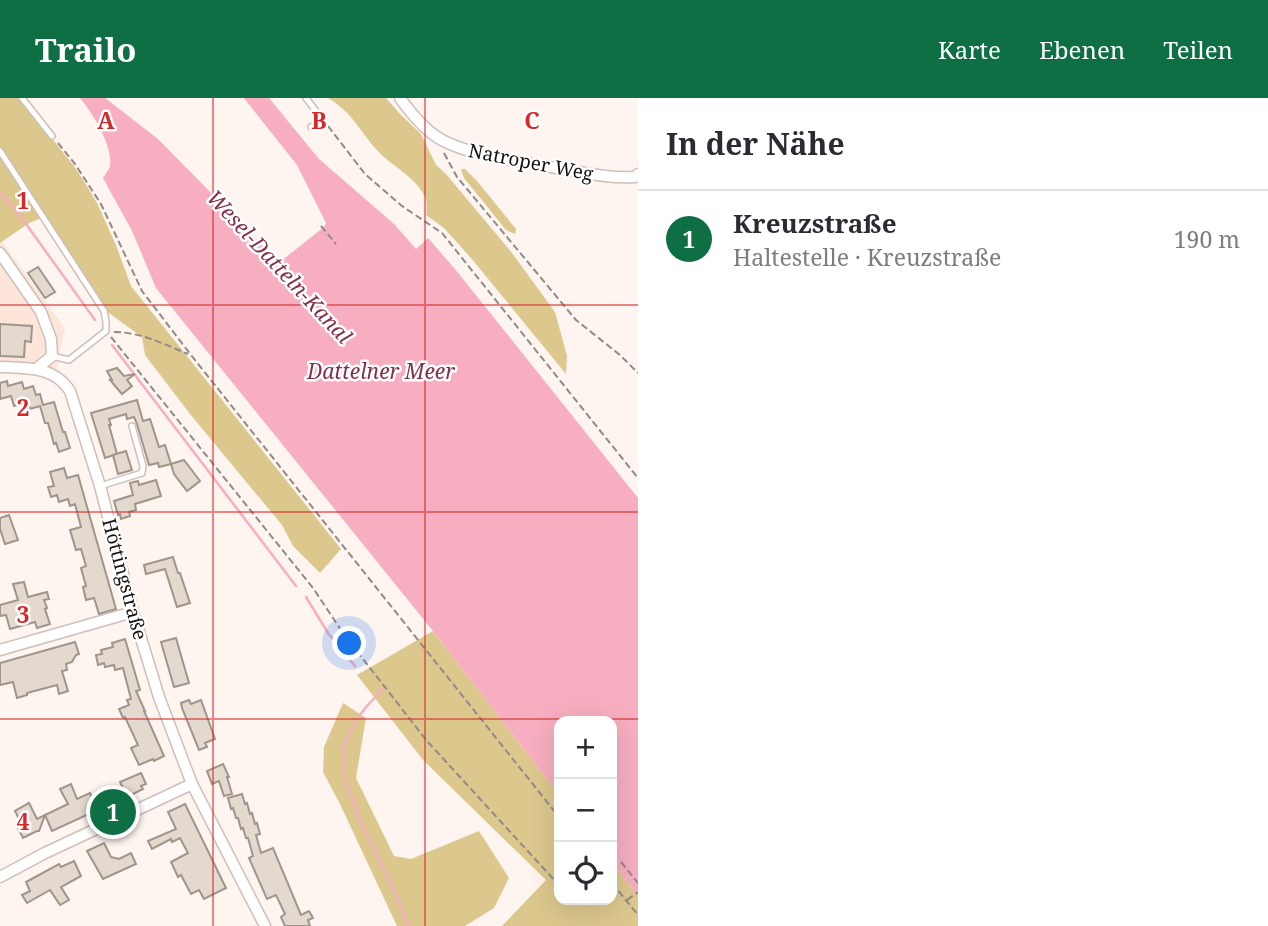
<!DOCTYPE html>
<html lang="de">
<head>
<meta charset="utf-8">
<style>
  :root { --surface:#fff; --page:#f2f2f3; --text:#2b2b33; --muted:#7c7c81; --line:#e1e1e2; --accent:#0e6f45 }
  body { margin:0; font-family:"Noto Serif",serif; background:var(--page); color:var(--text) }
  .controls { position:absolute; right:21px; bottom:21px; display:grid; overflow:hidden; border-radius:14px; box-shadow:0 7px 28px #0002 }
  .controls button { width:63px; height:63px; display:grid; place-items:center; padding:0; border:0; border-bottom:2px solid var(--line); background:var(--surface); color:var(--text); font:35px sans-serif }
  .you { position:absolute; left:350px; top:546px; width:24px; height:24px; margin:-18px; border:5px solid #fff; border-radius:50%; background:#1a73e8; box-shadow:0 0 0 10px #1a73e833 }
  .badge { display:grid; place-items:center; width:46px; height:46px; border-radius:50%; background:var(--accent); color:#fff; font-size:23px; font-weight:700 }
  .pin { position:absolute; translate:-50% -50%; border:4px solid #fff; box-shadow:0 2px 7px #0006 }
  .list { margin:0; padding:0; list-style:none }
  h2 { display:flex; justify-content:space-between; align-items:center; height:91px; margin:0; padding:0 28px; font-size:30px }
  h2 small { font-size:23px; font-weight:400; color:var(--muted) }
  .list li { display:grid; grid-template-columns:46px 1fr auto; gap:21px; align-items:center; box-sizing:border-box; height:98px; padding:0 28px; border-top:2px solid var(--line) }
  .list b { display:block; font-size:26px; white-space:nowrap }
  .list p { margin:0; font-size:23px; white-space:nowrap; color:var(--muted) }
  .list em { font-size:23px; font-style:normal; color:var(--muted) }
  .icon { flex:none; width:38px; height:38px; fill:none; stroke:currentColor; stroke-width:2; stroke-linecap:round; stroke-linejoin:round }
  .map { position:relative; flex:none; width:638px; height:828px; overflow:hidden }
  header { display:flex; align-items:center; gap:42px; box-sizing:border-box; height:98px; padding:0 35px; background:var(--accent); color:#fff }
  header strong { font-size:33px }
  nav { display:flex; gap:38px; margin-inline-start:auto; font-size:24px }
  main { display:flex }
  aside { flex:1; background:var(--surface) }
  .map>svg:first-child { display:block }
  .built { fill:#fde5da }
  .green { fill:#dcc88d }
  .water { fill:#f6aec0 }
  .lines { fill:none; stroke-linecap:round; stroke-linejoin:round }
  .stream { stroke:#f6aec0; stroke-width:2.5 }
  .building { fill:#e4d9ce; stroke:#9f958a; stroke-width:2 }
  .service-casing { stroke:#cebfb8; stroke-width:8 }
  .minor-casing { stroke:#cebfb8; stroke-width:13 }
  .path { stroke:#928a87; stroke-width:2; stroke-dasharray:7 3.5; stroke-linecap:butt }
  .service { stroke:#fff; stroke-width:5 }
  .minor { stroke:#fff; stroke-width:10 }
  .grid { fill:none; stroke:#d62828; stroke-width:2; stroke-opacity:0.55 }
  .labels { text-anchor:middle; stroke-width:5; stroke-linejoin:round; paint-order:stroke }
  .street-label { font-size:19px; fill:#16110f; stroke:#fff }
  .water-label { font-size:21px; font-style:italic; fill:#82304b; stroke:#fff }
  .grid-label { font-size:23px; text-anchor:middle; font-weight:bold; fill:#d62828; stroke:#fff; stroke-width:5; stroke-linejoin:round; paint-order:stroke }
</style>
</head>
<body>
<header>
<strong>Trailo</strong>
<nav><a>Karte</a><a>Ebenen</a><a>Teilen</a></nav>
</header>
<main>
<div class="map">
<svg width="638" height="828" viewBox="0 0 638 828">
  <rect width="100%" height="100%" fill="#fef4f0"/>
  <!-- built -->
  <path class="built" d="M0,141L65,231L56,272L0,268Z"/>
  <!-- green -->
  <g class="green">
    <path d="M0,0H20L74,68L87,88L98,107L116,147L131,188L341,451L320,475L293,448L282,427L190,316L145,257L142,239L106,213L0,50Z"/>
    <path d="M328,0H386L400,16L421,36L436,67L446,76L512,155L555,214L567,258L566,276L471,160L444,130L426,117C427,112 427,106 426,101C417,79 391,68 376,51C359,32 352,14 328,0Z"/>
    <path d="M0,55L42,120L29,125L0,145Z"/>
    <path d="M461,71H465L477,83L516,131L515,136L506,132L464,80Z"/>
    <path d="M433,533L559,697V802H612V764L638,798V828H502L546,782L423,662L357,577Z"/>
    <path d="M343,605L366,620L356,680L394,758L411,761L479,733L509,780L494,810L465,828H397L340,706L323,674L324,649Z"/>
  </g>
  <!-- water -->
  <path class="water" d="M80,0H105L158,41L276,161L280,162L285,160L324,129L326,125L297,67L244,0H269L319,61L394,126L416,151L428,140L455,171L638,400V798L612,764V623H559V697L433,533L156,190L132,133L103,80C105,77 107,74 109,71C116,52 92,14 80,0Z"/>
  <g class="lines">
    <!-- stream -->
    <g class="stream">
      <path d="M0,94L16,112L95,222"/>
      <path d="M112,247L296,488"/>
      <path d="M306,499L328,535L355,568"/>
      <path d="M383,591L366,609L355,624L344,647V679L360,722L398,801L408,828"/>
    </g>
  </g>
  <!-- building -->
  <g class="building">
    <path d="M38,169L55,194L45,200L28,175Z"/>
    <path d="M0,226L32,228L31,244L25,243L24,259L0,258Z"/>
    <path d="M117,270L124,278L135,276L127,282L132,288L122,296L110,282H112L107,273Z"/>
    <path d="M7,283L8,288L22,284L24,291L33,288L36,297L40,296L43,307L54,304L63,334H65L70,350L59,354L56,345L54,346L48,325H45L40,308L30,311L28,303L14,308L11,298L0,301V285Z"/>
    <path d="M137,302L143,323L150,321L159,349L165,347L171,366L159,369L158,365L149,367L137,326L134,319L127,321L126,316L109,321L111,327H109L117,356L105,360L91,315Z"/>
    <path d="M126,353L132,372L118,376L113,357Z"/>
    <path d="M184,362L200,383L187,393L174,376L171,366Z"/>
    <path d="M64,370L67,380L78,377L116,511L99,516L94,500L86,502L83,489L86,488L81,470L86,468L81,451L76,452L70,432L81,429L75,406L70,408L68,401L59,404L57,397L51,399L48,389L54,388L50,374Z"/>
    <path d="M156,382L161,398L135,406L136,412L129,414L130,418L121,421L120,416L118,417L114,403L133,397L130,385L138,383L139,387Z"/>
    <path d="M9,417L18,442L5,446L0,431V420Z"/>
    <path d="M173,459L178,475H180L190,505L177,509L165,471L146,476L144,467Z"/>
    <path d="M24,484L28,499L47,494L49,501L44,502L47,510L45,511L50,526L37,530L35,524L10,531L6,517L0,518V507L18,502L13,486Z"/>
    <path d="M176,540L189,585L174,589L161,544Z"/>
    <path d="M125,541L140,592L136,593L145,613H144L164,658L154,663L153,661L139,667L131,650L138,647L125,619L123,620L119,611L129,607L127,602L131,601L123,570L115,572L114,567L105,569L104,565L98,567L96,557L102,556L101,552L113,549L112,545Z"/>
    <path d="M75,544L79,556L76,557L72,564L66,566L67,572L62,573L68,593L59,596L57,587L27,595V597L17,600L13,584L0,587V565Z"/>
    <path d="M189,602L191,606L201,602L215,641L205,645L207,649L199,652L182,610L181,605Z"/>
    <path d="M223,666L229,679H227L232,696L224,698L219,683L212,686L207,673Z"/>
    <path d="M141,675L146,686L141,688L143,691L127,699L120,684Z"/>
    <path d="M71,686L77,701L90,695L93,702L97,700L102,710L52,733L45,717L68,706L60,691Z"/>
    <path d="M242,696L245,706L247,705L250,716L252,715L255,726L257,725L260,736L256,737L261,755L273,750L301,817L309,813L313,820L308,822L310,828H285L281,819L285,816L276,797L267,801L249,760L253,758L248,740H246L243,730L241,731L238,720H236L233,710L231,711L228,700Z"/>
    <path d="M29,705L37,721L45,717L39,733H37L23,740L18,730L21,725L15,713Z"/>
    <path d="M185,706L226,790L204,801L199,792L191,796L181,777L178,779L171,764L188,755L180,740L172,744L171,741L152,751L148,743L176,731L168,714Z"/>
    <path d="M104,745L111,759L119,761L131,755L136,766L103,781L87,753Z"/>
    <path d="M74,763L81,778L61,789L69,802L60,807L50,792L27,805L22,797L30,793L26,784L59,766L61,769Z"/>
  </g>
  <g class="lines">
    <!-- service casing -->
    <g class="service-casing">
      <g id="service">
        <path d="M22,0L52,38"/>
        <path d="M306,0L322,21L311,29"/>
        <path d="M0,53L104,213L106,224V233L69,262L52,258"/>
        <path d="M100,388L142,375L143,368L132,328"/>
      </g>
    </g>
    <!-- minor casing -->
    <g class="minor-casing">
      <g id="minor">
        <path d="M400,0C410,14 422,29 437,39C464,57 523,64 556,70C582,74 609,81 635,79L638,76"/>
        <path d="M0,155L41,214L51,241L52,258L36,271"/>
        <path d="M0,269C27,270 54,268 70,293L100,388L133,514L159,599L192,686L265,828"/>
        <path d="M0,552L133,514"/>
        <path d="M0,779L45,755L192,686"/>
      </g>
    </g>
    <!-- path -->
    <g class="path">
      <path d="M328,28L365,76L402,108L442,135L638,380"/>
      <path d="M58,45L75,66L101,106L142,193L191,257L559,719"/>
      <path d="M444,55L457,79L576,222L620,257L638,275"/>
      <path d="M321,128L336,146"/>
      <path d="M114,234C140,234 164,246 188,256"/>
      <path d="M111,239L313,490L345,538L427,643L557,785"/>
      <path d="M621,764L638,785"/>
      <path d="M612,785L638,817"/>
      <path d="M627,802L638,794"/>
    </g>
    <!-- service -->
    <use href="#service" class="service"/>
    <!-- minor -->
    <use href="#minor" class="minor"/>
  </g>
  <!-- grid -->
  <path class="grid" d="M213,0V828M425,0V828M0,207H638M0,414H638M0,621H638"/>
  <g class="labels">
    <!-- street labels -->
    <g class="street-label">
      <text transform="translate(531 64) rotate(11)" y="7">Natroper Weg</text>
      <text transform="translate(125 481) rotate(75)" y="7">Höttingstraße</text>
    </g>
    <!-- water labels -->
    <g class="water-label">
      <text transform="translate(279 169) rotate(47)" y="7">Wesel-Datteln-Kanal</text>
      <text x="381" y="281">Dattelner Meer</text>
    </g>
  </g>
  <g class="grid-label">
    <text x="106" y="31">A</text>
    <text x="319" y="31">B</text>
    <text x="532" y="31">C</text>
    <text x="23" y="111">1</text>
    <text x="23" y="318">2</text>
    <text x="23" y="525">3</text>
    <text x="23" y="732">4</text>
  </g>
</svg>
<div class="controls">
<button>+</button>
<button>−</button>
<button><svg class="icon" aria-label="locate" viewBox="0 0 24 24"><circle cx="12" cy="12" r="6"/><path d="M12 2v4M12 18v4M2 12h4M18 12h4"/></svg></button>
</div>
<div class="you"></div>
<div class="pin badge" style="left:113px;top:714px">1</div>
</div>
<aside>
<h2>In der Nähe<small></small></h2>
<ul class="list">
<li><span class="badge">1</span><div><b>Kreuzstraße</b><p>Haltestelle · Kreuzstraße</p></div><em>190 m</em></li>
</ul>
</aside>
</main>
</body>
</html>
